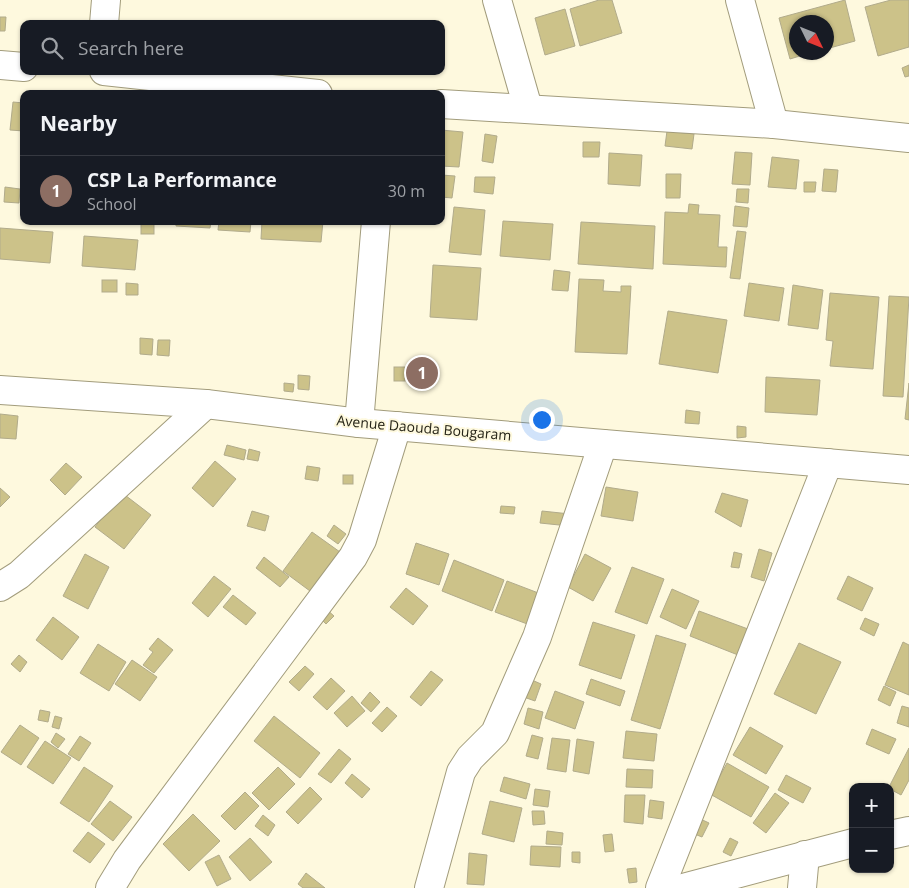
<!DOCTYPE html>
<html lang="en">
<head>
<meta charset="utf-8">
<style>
  :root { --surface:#171b24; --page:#242831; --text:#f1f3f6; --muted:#9ea1a6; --line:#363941; --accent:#7c3aed }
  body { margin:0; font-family:"Open Sans",sans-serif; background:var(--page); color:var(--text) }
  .controls { position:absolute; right:15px; bottom:15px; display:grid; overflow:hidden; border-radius:10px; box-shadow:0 1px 4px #0004 }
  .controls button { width:45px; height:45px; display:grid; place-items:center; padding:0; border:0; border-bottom:1px solid var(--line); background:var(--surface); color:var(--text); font:25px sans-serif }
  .compass { position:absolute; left:789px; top:15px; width:45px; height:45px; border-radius:50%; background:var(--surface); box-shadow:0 1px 4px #0004; rotate:133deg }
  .you { position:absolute; left:541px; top:419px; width:18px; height:18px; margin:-12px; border:4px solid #fff; border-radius:50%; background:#1a73e8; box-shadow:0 0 0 8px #1a73e833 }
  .badge { display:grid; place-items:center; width:32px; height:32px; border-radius:50%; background:var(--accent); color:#fff; font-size:16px; font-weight:700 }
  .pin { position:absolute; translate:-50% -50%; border:2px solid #fff; box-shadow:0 1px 5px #0006 }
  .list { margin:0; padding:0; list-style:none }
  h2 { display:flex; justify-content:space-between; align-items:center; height:65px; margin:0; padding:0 20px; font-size:21px }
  h2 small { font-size:16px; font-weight:400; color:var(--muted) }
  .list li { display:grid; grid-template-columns:32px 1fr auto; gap:15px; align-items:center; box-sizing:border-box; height:70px; padding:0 20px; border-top:1px solid var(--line) }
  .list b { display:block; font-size:19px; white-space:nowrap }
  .list p { margin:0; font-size:16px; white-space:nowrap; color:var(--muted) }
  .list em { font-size:16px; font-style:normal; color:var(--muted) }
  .icon { flex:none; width:28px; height:28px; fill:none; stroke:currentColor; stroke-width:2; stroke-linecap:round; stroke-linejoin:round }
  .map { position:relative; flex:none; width:909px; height:888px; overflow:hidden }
  .search { position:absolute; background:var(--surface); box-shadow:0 1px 4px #0004; left:20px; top:20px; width:425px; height:55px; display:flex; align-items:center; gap:12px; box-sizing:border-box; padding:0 18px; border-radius:10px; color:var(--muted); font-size:19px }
  .panel { position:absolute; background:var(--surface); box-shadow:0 1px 4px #0004; left:20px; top:90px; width:425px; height:135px; border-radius:10px }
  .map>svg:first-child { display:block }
  .building { fill:#ccc289; stroke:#b1ab8b }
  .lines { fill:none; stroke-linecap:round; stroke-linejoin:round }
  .minor-casing { stroke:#a29c7c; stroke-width:30 }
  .minor { stroke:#fff; stroke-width:28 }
  .labels { text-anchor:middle; stroke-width:4; stroke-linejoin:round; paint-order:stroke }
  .street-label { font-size:14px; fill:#262417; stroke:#fef9de }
</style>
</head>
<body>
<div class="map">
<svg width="909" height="888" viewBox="0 0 909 888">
  <rect width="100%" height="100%" fill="#fef9de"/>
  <!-- building -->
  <g class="building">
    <path d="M599,0H612L622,33L580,46L570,9Z"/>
    <path d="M845,0L855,41L826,49V22H796V52H813L790,59L779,18Z"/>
    <path d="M891,0H909V47L878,56L865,7Z"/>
    <path d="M565,9L575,46L545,55L535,18Z"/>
    <path d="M0,17H6L5,31H0Z"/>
    <path d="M909,65V76L905,77L902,68Z"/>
    <path d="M13,102L24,103V131L10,130Z"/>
    <path d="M441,130L463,132L459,167L441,166Z"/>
    <path d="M667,131L694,134L692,149L665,146Z"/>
    <path d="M485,134L497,136L493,163L482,161Z"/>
    <path d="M583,142H600L599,157H583Z"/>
    <path d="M735,152L752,153L750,185L732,184Z"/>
    <path d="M609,153L642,155L640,186L608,184Z"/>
    <path d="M772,157L799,160L796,189L768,187Z"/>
    <path d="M824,169L838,170L836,192L822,191Z"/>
    <path d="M666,174H681L680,198H666Z"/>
    <path d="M441,175L455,176L452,198L441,197Z"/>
    <path d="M475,177H495L493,194L474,192Z"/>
    <path d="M804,182H816L815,192H804Z"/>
    <path d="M5,187L20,189L19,203L4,202Z"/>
    <path d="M737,189H749L748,203L736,202Z"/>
    <path d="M689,204L699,205L698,214L720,215L718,247H727L726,267L663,264L665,212L688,213Z"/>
    <path d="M735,206L749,208L747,227L733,226Z"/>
    <path d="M454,207L485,210L481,255L449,252Z"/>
    <path d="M176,221H211L210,228L176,226Z"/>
    <path d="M219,221H251L250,232L218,230Z"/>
    <path d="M262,221H323L321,242L261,239Z"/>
    <path d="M503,221L553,224L550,260L500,256Z"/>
    <rect x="141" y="222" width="13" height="12"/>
    <path d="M581,222L655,226L653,269L578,264Z"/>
    <path d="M0,228L53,232L50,263L0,259Z"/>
    <path d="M737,231L746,232L740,279L730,278Z"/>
    <path d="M84,236L138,240L135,270L82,266Z"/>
    <path d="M433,265L481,268L477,320L430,317Z"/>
    <path d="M554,270L570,272L568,291L552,290Z"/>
    <path d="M579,279L604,280L603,291L621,292V286H631L627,354L575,352Z"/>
    <rect x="102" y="280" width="15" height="12"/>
    <path d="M126,283L138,284V295H126Z"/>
    <path d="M749,283L784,288L779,321L744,316Z"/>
    <path d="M793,285L823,290L818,329L788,325Z"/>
    <path d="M830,293L879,297L873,369L830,366L833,341L826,340Z"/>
    <path d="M889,296L909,297L903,397L883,396Z"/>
    <path d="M668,311L727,320L718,373L659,364Z"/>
    <path d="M140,338L153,339L152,355L140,354Z"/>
    <path d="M158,340H170L169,356L157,355Z"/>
    <rect x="394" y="367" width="11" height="14"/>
    <path d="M298,375L310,376L309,390L298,389Z"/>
    <path d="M766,377L820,380L817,415L765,412Z"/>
    <path d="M284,383L294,384L293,392L284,391Z"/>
    <path d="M909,383V420L905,419Z"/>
    <path d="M686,410L700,412L699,424L685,423Z"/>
    <path d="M0,414L18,416L16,439L0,438Z"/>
    <path d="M737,426L746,427V437L737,438Z"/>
    <path d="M227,445L246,450L244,460L224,455Z"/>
    <path d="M249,449L260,452L258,461L247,459Z"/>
    <path d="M215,461L236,479L213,507L192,488Z"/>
    <path d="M66,463L82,477L65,495L50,480Z"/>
    <path d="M307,466L320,468L318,481L305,479Z"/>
    <rect x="343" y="475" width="10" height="9"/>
    <path d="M606,487L638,492L633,521L601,516Z"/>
    <path d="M0,488L10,497L0,507Z"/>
    <path d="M121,492L151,515L124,549L95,527Z"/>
    <path d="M722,493L748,500L741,527L715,512Z"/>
    <path d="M501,506L515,507L514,514L500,513Z"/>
    <path d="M252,511L269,516L265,531L247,526Z"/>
    <path d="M542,511L570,514L569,526L540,523Z"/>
    <path d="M334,525L346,534L338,544L327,536Z"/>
    <path d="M312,532L340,552L310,591L283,571Z"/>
    <path d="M416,543L449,554L439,585L406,574Z"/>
    <path d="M759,549L772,553L764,581L751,577Z"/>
    <path d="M734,552L742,554L739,568L731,567Z"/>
    <path d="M85,554L109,567L88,609L63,596Z"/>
    <path d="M585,554L611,568L593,601L568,587Z"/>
    <path d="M264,557L289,577L280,587L256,568Z"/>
    <path d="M454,560L504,580L492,611L442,591Z"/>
    <path d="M632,567L664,579L647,624L615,612Z"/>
    <path d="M214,576L231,589L208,617L192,603Z"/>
    <path d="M848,576L873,588L862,611L837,599Z"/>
    <path d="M507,581L541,594L530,625L495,612Z"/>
    <path d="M406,588L428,606L413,625L390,607Z"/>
    <path d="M672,589L699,601L686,629L660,617Z"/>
    <path d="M233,595L256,613L246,625L223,607Z"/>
    <path d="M325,608L334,616L326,624L318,616Z"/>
    <path d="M699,611L748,629L738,655L690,636Z"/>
    <path d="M53,617L79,637L62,660L36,640Z"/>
    <path d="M865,618L879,624L874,636L860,629Z"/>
    <path d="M593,622L635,635L621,679L579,665Z"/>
    <path d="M656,635L686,644L660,729L631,720Z"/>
    <path d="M158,638L173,650L154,673L143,665L153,652L149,649Z"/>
    <path d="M903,642L909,645V695L885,685Z"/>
    <path d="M799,643L841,662L816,714L774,694Z"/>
    <path d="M98,644L126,662L109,691L80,673Z"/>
    <path d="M19,655L27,662L20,672L11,664Z"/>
    <path d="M132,660L157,677L140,701L115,684Z"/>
    <path d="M305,666L314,674L299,691L289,682Z"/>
    <path d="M431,671L443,680L421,706L410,697Z"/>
    <path d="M525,677L541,684L535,701L518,695Z"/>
    <path d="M331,678L345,691L327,710L313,697Z"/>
    <path d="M591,679L625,691L620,706L586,694Z"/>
    <path d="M884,686L896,692L890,706L878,700Z"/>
    <path d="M555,691L584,702L575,729L545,718Z"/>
    <path d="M370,692L380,702L371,712L361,703Z"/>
    <path d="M352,696L365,711L347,727L334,713Z"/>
    <path d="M902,706L909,708V727L897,723Z"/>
    <path d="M387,707L397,716L382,732L372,723Z"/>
    <path d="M528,708L543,712L539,729L524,724Z"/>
    <path d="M40,710L50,712L48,722L38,720Z"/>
    <path d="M55,716L62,718L59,729L52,727Z"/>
    <path d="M274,716L320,753L300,778L254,741Z"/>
    <path d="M20,725L39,738L21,765L1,752Z"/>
    <path d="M750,727L783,746L766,774L733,755Z"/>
    <path d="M872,729L896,739L889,754L866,744Z"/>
    <path d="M626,731L657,734L654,761L623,758Z"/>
    <path d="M56,733L65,739L58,748L51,742Z"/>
    <path d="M532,735L543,738L538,759L526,756Z"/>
    <path d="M80,736L91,743L79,761L68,754Z"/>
    <path d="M552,738L570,740L566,772L547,769Z"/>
    <path d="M577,739L594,742L589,774L573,771Z"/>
    <path d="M45,741L71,758L53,784L27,767Z"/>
    <path d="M909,748V780L901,795L890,789L889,787Z"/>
    <path d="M339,749L351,759L331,783L318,774Z"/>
    <path d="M727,763L769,787L751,817L710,794Z"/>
    <path d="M84,767L113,786L89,822L60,803Z"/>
    <path d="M278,767L295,784L269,810L252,793Z"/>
    <path d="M627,769L653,770L652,788L626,787Z"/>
    <path d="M352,774L370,789L362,798L345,783Z"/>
    <path d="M786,775L811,788L803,803L778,790Z"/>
    <path d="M504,777L530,784L526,799L500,791Z"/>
    <path d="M310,787L322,799L298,824L286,812Z"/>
    <path d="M535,789L550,791L548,807L533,805Z"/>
    <path d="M245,792L259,806L235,830L221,816Z"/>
    <path d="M775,793L789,803L766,833L753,823Z"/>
    <path d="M625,795H645L643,824L624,822Z"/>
    <path d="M650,800L664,802L662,819L648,817Z"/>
    <path d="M110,801L132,817L113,841L91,824Z"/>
    <path d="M490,801L522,808L514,842L482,834Z"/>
    <path d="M532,811H544L545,824L533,825Z"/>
    <path d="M193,814L220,841L189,871L163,844Z"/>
    <path d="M263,815L275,825L268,836L255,826Z"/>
    <path d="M694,816L709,823L702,837L687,831Z"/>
    <path d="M547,831L563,833L562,845L546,844Z"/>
    <path d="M88,832L105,844L90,863L73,851Z"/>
    <path d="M612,834L614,851L605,852L603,835Z"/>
    <path d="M250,838L272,862L250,881L229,857Z"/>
    <path d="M730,838L738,842L731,856L723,852Z"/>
    <path d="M531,846L561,847L560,867L530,865Z"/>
    <path d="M572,852H580V863L572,862Z"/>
    <path d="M469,853L487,855L484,885L467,884Z"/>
    <path d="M219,855L231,879L217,886L205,862Z"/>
    <path d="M636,868L637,882L629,883L627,869Z"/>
    <path d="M306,873L325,888H303L298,884Z"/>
  </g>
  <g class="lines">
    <!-- minor casing -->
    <g class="minor-casing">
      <g id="minor">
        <path d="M497,0L528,108"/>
        <path d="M740,0L774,124"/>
        <path d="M104,24L106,0"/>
        <path d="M0,65L24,67"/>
        <path d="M104,71L318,94"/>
        <path d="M441,104L774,124L909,138"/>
        <path d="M0,390L206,404L359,423L909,470"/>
        <path d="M359,423L376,221"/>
        <path d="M0,587L19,575L206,404"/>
        <path d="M890,835L909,831"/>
        <path d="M110,888L127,860L353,557L362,540L397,426"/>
        <path d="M429,888L461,772L470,758L495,733L537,637L603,444"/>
        <path d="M660,888L828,463"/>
        <path d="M683,888L853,843"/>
        <path d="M802,888L805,855"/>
      </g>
    </g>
    <!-- minor -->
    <use href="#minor" class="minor"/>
  </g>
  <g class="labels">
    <!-- street labels -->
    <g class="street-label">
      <text transform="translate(424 428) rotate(5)" y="5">Avenue Daouda Bougaram</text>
    </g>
  </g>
</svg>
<div class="controls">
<button>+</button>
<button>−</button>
</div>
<svg class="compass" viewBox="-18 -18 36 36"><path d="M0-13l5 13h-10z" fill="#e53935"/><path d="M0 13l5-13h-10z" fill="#9ea1a6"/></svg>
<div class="you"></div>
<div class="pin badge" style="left:422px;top:373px;background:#8d6e63">1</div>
<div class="search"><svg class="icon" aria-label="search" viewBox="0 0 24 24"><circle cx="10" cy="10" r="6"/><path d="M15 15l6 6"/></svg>Search here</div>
<section class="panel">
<h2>Nearby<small></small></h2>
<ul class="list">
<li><span class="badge" style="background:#8d6e63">1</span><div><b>CSP La Performance</b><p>School</p></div><em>30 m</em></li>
</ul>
</section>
</div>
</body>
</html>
